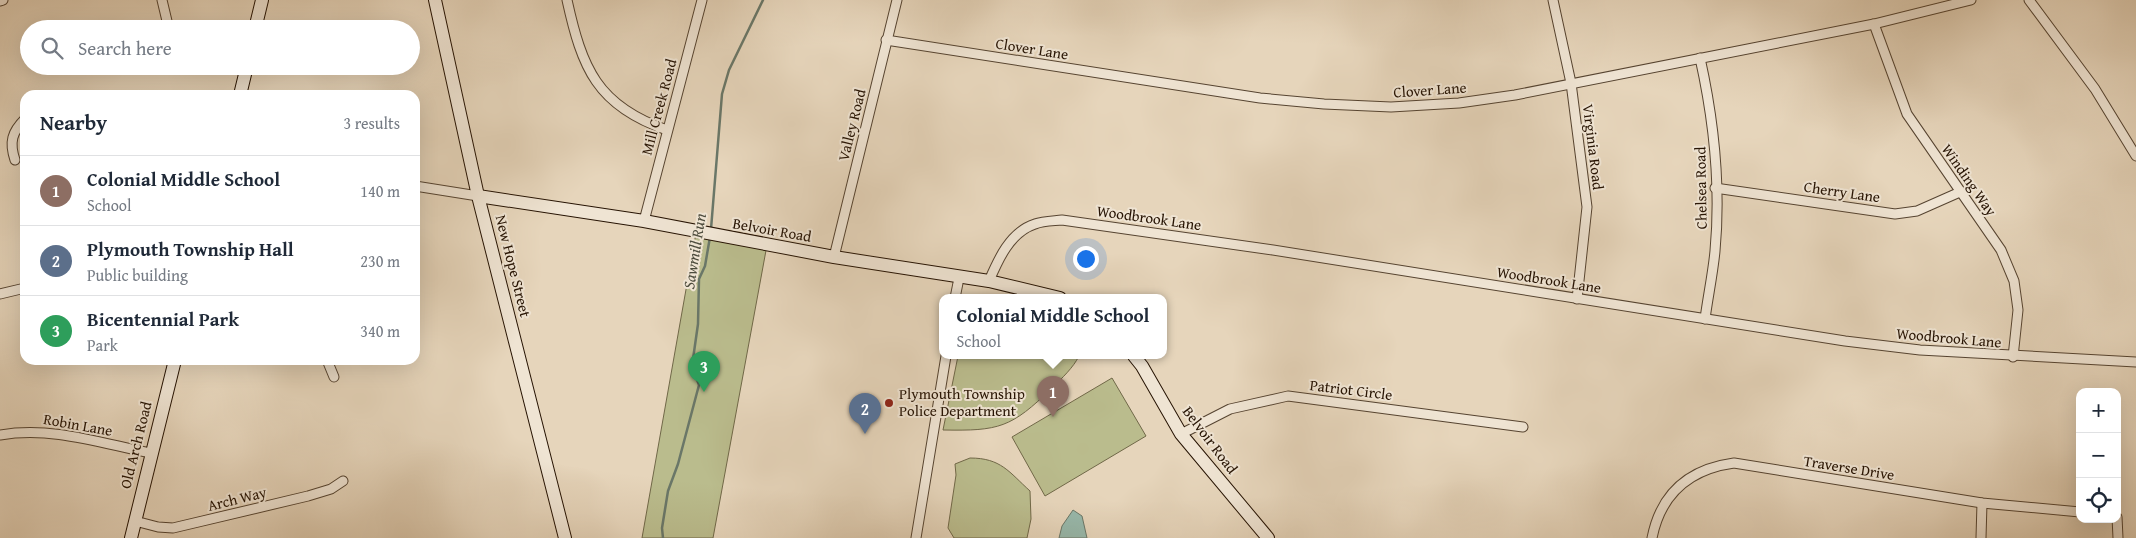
<!DOCTYPE html>
<html lang="en">
<head>
<meta charset="utf-8">
<style>
  :root { --surface:#fff; --page:#f6f6f7; --text:#1f2937; --muted:#747a83; --line:#e0e1e3; --accent:#111827 }
  body { margin:0; font-family:"Gentium Book Plus",serif; background:var(--page); color:var(--text) }
  .controls { position:absolute; right:15px; bottom:15px; display:grid; overflow:hidden; border-radius:10px; box-shadow:0 5px 20px #0002 }
  .controls button { width:45px; height:45px; display:grid; place-items:center; padding:0; border:0; border-bottom:1px solid var(--line); background:var(--surface); color:var(--text); font:25px sans-serif }
  .you { position:absolute; left:1085px; top:258px; width:18px; height:18px; margin:-12px; border:4px solid #fff; border-radius:50%; background:#1a73e8; box-shadow:0 0 0 8px #1a73e833 }
  .badge { display:grid; place-items:center; width:32px; height:32px; border-radius:50%; background:var(--accent); color:#fff; font-size:16px; font-weight:700 }
  .pin { position:absolute; translate:-50% -41px; filter:drop-shadow(0 1px 2px #0008) }
  .pin::after { content:''; position:absolute; top:26px; width:18px; height:15px; background:inherit; clip-path:polygon(0 0,100% 0,50% 100%) }
  .popup { position:absolute; left:939px; top:294px; width:228px; height:65px; box-sizing:border-box; display:grid; place-content:center; border-radius:10px; background:var(--surface); filter:drop-shadow(0 1px 4px #0005); font-size:16px; white-space:nowrap; color:var(--muted) }
  .popup b { font-size:19px; color:var(--text) }
  .popup::after { content:''; position:absolute; left:50%; top:100%; margin-left:-10px; border:10px solid transparent; border-top-color:var(--surface) }
  .list { margin:0; padding:0; list-style:none }
  h2 { display:flex; justify-content:space-between; align-items:center; height:65px; margin:0; padding:0 20px; font-size:21px }
  h2 small { font-size:16px; font-weight:400; color:var(--muted) }
  .list li { display:grid; grid-template-columns:32px 1fr auto; gap:15px; align-items:center; box-sizing:border-box; height:70px; padding:0 20px; border-top:1px solid var(--line) }
  .list b { display:block; font-size:19px; white-space:nowrap }
  .list p { margin:0; font-size:16px; white-space:nowrap; color:var(--muted) }
  .list em { font-size:16px; font-style:normal; color:var(--muted) }
  .icon { flex:none; width:28px; height:28px; fill:none; stroke:currentColor; stroke-width:2; stroke-linecap:round; stroke-linejoin:round }
  .map { position:relative; flex:none; width:2136px; height:538px; overflow:hidden }
  .search { position:absolute; background:var(--surface); box-shadow:0 5px 20px #0002; left:20px; top:20px; width:400px; height:55px; display:flex; align-items:center; gap:12px; box-sizing:border-box; padding:0 18px; border-radius:28px; color:var(--muted); font-size:19px }
  .panel { position:absolute; background:var(--surface); box-shadow:0 5px 20px #0002; left:20px; top:90px; width:400px; height:275px; border-radius:15px }
  .map>svg:first-child { display:block }
  .green { fill:#babc8d; stroke:#706848 }
  .water { fill:#97b9ac; stroke:#6a7768 }
  .lines { fill:none; stroke-linecap:round; stroke-linejoin:round }
  .stream { stroke:#6a7768; stroke-width:2.5 }
  .street-casing { stroke:#564431; stroke-width:11 }
  .secondary-casing { stroke:#261303; stroke-width:14 }
  .street { stroke:#efe4d3; stroke-width:9 }
  .secondary { stroke:#efe4d3; stroke-width:12 }
  .poi-dot { fill:#8f2418; stroke:#efe4d3; stroke-width:2 }
  .labels { text-anchor:middle; stroke-width:4; stroke-linejoin:round; paint-order:stroke }
  .street-label { font-size:15px; fill:#261303; stroke:#efe4d3 }
  .poi-label { font-size:15px; fill:#261303; stroke:#efe4d3; text-anchor:start }
  .water-label { font-size:16px; font-style:italic; fill:#4e4d3e; stroke:#efe4d3 }
</style>
</head>
<body>
<div class="map">
<svg width="2136" height="538" viewBox="0 0 2136 538">
  <rect width="100%" height="100%" fill="#e6d5bb"/>
  <filter id="stains"><feTurbulence type="fractalNoise" baseFrequency=".004" numOctaves="4"/><feColorMatrix values="0 0 0 0 .2 0 0 0 0 .09 0 0 0 0 .02 0 0 0 .5 -.17"/></filter>
  <radialGradient id="worn" r=".72"><stop offset=".6" stop-color="#630" stop-opacity="0"/><stop offset="1" stop-color="#630" stop-opacity=".3"/></radialGradient>
  <!-- green -->
  <g class="green">
    <path d="M696,233L767,245L713,538H642Z"/>
    <path d="M958,356H1079C1073,368 1062,378 1052,388C1011,428 999,431 943,430Z"/>
    <path d="M1112,378L1146,436L1045,496L1012,437Z"/>
    <path d="M970,458C1001,458 1009,472 1030,491L1031,519L1027,538H954L948,528L956,475L955,464Z"/>
  </g>
  <!-- water -->
  <path class="water" d="M1073,510L1082,516L1087,538H1059L1062,526Z"/>
  <g class="lines">
    <!-- stream -->
    <g class="stream">
      <path d="M711,229L722,94L729,70L763,0"/>
      <path d="M663,538L662,528L668,491L678,464L699,385L692,366L698,324L699,279L705,266L710,237"/>
    </g>
    <!-- street casing -->
    <g class="street-casing">
      <g id="street">
        <path d="M162,0L167,21L166,29"/>
        <path d="M567,0C582,68 597,106 667,130"/>
        <path d="M1553,0L1571,83L1587,207L1577,299"/>
        <path d="M2029,0L2095,89L2136,156"/>
        <path d="M0,1L3,0"/>
        <path d="M1874,24L1907,114L2001,250L2014,281L2018,310L2013,357"/>
        <path d="M886,40L1260,98L1324,104L1391,107L1459,103L1515,95L1874,24L1971,0"/>
        <path d="M1700,58C1714,121 1721,186 1715,251C1713,273 1708,296 1705,319"/>
        <path d="M15,160C9,142 12,132 25,119"/>
        <path d="M415,186L478,196"/>
        <path d="M1715,188L1895,214L1917,211L1960,192"/>
        <path d="M644,221L702,0"/>
        <path d="M834,257L897,0"/>
        <path d="M989,281C998,260 1010,232 1035,224C1043,221 1053,221 1062,220L1273,250L1845,341L1920,350L2136,362"/>
        <path d="M0,294L25,288"/>
        <path d="M955,298L959,278"/>
        <path d="M327,360L334,377"/>
        <path d="M1181,434L1230,409L1288,396L1523,427"/>
        <path d="M0,435C51,426 100,443 150,453"/>
        <path d="M2117,517L2118,538"/>
        <path d="M135,521L158,527L173,528L308,496L331,489L343,481"/>
        <path d="M916,538L946,356"/>
        <path d="M1652,538C1661,493 1690,469 1734,463L1982,503L2080,512"/>
        <path d="M1981,538L1982,503"/>
      </g>
    </g>
    <!-- secondary casing -->
    <g class="secondary-casing">
      <g id="secondary">
        <path d="M435,0L478,196L565,538"/>
        <path d="M255,29L262,0"/>
        <path d="M240,95L247,66"/>
        <path d="M478,196L644,221L834,257L989,281L1060,298"/>
        <path d="M1134,356L1142,366L1181,434L1268,538"/>
        <path d="M131,538L175,360"/>
      </g>
    </g>
    <!-- street -->
    <use href="#street" class="street"/>
    <!-- secondary -->
    <use href="#secondary" class="secondary"/>
  </g>
  <!-- markers -->
  <circle class="poi-dot" cx="889" cy="403" r="5"/>
  <g class="labels">
    <!-- street labels -->
    <g class="street-label">
      <text transform="translate(1032 49) rotate(9)" y="5">Clover Lane</text>
      <text transform="translate(1430 90) rotate(-4)" y="5">Clover Lane</text>
      <text transform="translate(659 107) rotate(-75)" y="5">Mill Creek Road</text>
      <text transform="translate(852 125) rotate(-76)" y="5">Valley Road</text>
      <text transform="translate(1593 147) rotate(83)" y="5">Virginia Road</text>
      <text transform="translate(1969 180) rotate(55)" y="5">Winding Way</text>
      <text transform="translate(1701 188) rotate(-91)" y="5">Chelsea Road</text>
      <text transform="translate(1842 192) rotate(8)" y="5">Cherry Lane</text>
      <text transform="translate(1149 218) rotate(8)" y="5">Woodbrook Lane</text>
      <text transform="translate(772 230) rotate(10)" y="5">Belvoir Road</text>
      <text transform="translate(513 266) rotate(76)" y="5">New Hope Street</text>
      <text transform="translate(1549 280) rotate(9)" y="5">Woodbrook Lane</text>
      <text transform="translate(1949 338) rotate(5)" y="5">Woodbrook Lane</text>
      <text transform="translate(1351 390) rotate(7)" y="5">Patriot Circle</text>
      <text transform="translate(78 425) rotate(10)" y="5">Robin Lane</text>
      <text transform="translate(1210 440) rotate(53)" y="5">Belvoir Road</text>
      <text transform="translate(136 445) rotate(-76)" y="5">Old Arch Road</text>
      <text transform="translate(1849 468) rotate(9)" y="5">Traverse Drive</text>
      <text transform="translate(237 499) rotate(-14)" y="5">Arch Way</text>
    </g>
    <!-- poi labels -->
    <g class="poi-label">
      <text x="899" y="399">Plymouth Township<tspan x="899" dy="17">Police Department</tspan></text>
    </g>
    <!-- water labels -->
    <g class="water-label">
      <text transform="translate(694 251) rotate(-81)" y="6">Sawmill Run</text>
    </g>
  </g>
  <rect width="100%" height="100%" filter="url(#stains)"/>
  <rect width="100%" height="100%" fill="url(#worn)"/>
</svg>
<div class="controls">
<button>+</button>
<button>−</button>
<button><svg class="icon" aria-label="locate" viewBox="0 0 24 24"><circle cx="12" cy="12" r="6"/><path d="M12 2v4M12 18v4M2 12h4M18 12h4"/></svg></button>
</div>
<div class="you"></div>
<div class="pin badge" style="left:1053px;top:417px;background:#8d6e63">1</div>
<div class="popup"><b>Colonial Middle School</b>School</div>
<div class="pin badge" style="left:865px;top:434px;background:#5c6f8a">2</div>
<div class="pin badge" style="left:704px;top:392px;background:#2e9e5b">3</div>
<div class="search"><svg class="icon" aria-label="search" viewBox="0 0 24 24"><circle cx="10" cy="10" r="6"/><path d="M15 15l6 6"/></svg>Search here</div>
<section class="panel">
<h2>Nearby<small>3 results</small></h2>
<ul class="list">
<li><span class="badge" style="background:#8d6e63">1</span><div><b>Colonial Middle School</b><p>School</p></div><em>140 m</em></li>
<li><span class="badge" style="background:#5c6f8a">2</span><div><b>Plymouth Township Hall</b><p>Public building</p></div><em>230 m</em></li>
<li><span class="badge" style="background:#2e9e5b">3</span><div><b>Bicentennial Park</b><p>Park</p></div><em>340 m</em></li>
</ul>
</section>
</div>
</body>
</html>
